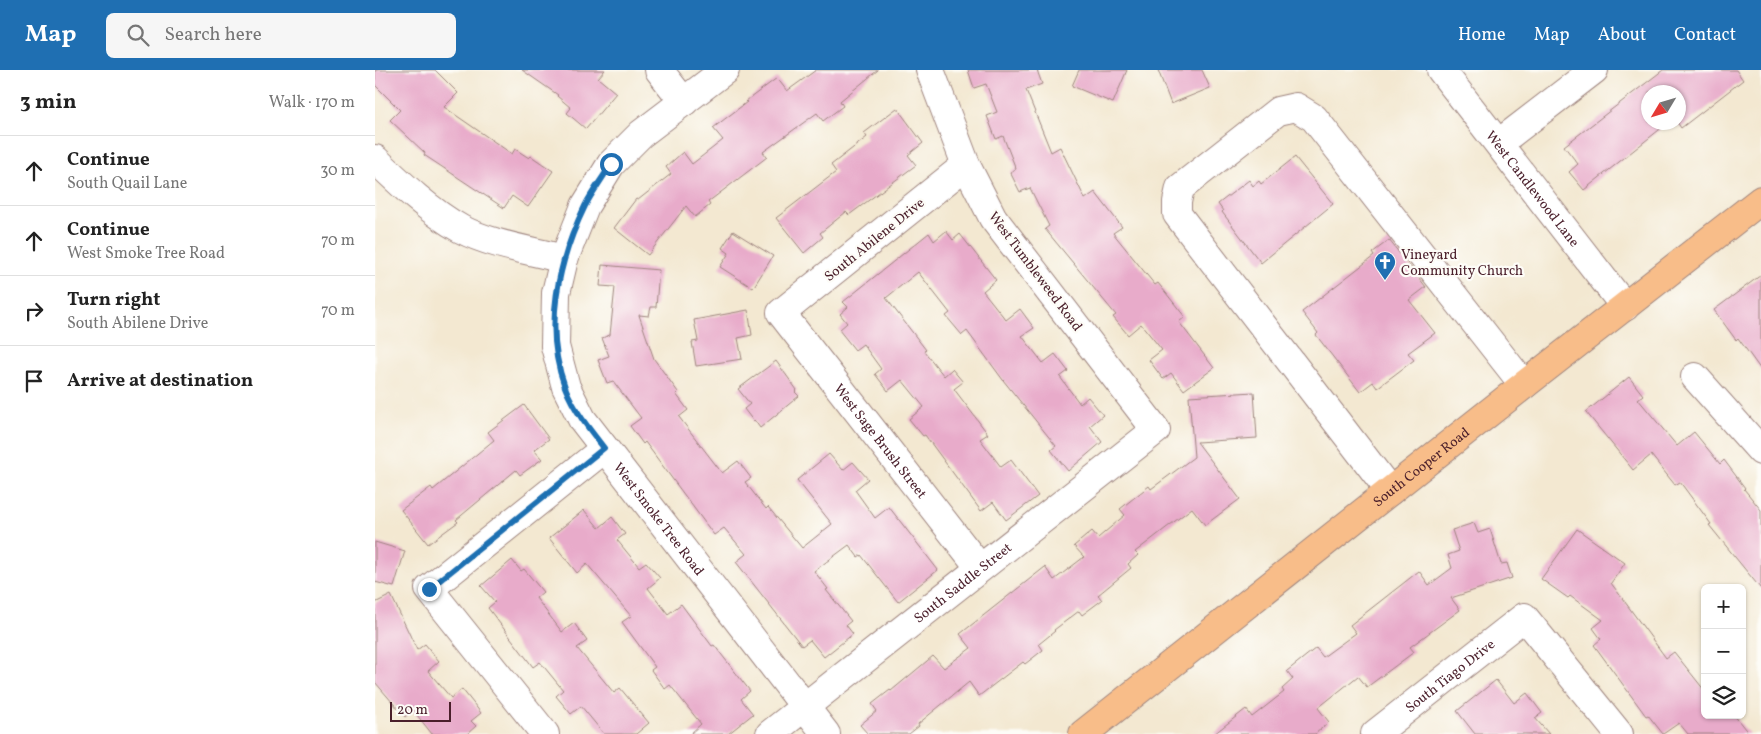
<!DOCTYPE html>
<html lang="en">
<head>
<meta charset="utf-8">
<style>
  :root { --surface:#fff; --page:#f6f6f6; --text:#222; --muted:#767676; --line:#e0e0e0; --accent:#1f6fb2 }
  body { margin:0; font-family:Vollkorn,serif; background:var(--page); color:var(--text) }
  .controls { position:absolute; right:15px; bottom:15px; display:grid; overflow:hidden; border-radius:8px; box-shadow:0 1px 4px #0004 }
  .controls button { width:45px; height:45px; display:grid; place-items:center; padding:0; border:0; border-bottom:1px solid var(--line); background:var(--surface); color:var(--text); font:25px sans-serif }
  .compass { position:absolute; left:1266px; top:15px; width:45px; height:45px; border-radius:50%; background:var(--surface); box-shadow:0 1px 4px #0004; rotate:232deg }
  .scale { position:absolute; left:15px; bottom:12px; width:61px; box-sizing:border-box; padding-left:5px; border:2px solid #4a1f2b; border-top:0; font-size:14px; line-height:18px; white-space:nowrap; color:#4a1f2b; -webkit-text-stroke:4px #fdfcf7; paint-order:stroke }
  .stop { position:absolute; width:15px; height:15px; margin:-11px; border:4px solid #1f6fb2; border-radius:50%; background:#fff }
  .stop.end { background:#1f6fb2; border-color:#fff; box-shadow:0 1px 5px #0008 }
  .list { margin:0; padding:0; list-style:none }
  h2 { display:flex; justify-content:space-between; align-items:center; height:65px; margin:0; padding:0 20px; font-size:21px }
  h2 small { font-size:16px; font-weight:400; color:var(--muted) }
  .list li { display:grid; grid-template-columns:32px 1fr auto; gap:15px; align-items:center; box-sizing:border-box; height:70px; padding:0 20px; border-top:1px solid var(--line) }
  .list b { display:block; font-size:19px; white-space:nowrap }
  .list p { margin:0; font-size:16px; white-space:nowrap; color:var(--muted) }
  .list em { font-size:16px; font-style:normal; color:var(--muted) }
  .icon { flex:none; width:28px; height:28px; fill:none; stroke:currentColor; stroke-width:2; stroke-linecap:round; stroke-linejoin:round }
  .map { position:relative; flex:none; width:1386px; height:664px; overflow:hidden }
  header { display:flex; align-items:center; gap:30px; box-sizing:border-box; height:70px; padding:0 25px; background:var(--accent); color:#fff }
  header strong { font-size:24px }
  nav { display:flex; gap:28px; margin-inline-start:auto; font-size:18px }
  .search { width:350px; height:45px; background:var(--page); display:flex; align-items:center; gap:12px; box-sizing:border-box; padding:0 18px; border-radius:8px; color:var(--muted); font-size:19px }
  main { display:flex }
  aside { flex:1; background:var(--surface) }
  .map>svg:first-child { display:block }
  .building { fill:#e8abca }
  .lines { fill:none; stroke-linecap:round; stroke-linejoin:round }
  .minor-casing { stroke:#9e847e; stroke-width:30 }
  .major-casing { stroke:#9e847e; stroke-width:30 }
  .minor { stroke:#fff; stroke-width:28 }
  .major { stroke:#f8bd89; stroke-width:28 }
  .route { stroke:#1f6fb2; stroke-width:6 }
  .labels { text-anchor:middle; stroke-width:4.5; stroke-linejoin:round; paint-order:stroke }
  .street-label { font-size:14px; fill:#4a1f2b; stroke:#fdfcf7 }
  .poi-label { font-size:14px; fill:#4a1f2b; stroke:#fdfcf7; text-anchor:start }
</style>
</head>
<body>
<header>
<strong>Map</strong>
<div class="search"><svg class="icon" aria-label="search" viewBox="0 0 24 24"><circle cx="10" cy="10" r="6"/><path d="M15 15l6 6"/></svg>Search here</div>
<nav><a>Home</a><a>Map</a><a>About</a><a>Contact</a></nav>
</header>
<main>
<aside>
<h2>3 min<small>Walk · 170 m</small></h2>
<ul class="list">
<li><svg class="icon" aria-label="ahead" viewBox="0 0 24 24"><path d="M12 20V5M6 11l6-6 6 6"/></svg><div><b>Continue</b><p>South Quail Lane</p></div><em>30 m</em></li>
<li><svg class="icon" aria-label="ahead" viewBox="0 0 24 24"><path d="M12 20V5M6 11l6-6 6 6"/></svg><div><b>Continue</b><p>West Smoke Tree Road</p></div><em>70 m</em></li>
<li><svg class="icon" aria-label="right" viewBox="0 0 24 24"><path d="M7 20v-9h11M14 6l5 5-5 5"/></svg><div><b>Turn right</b><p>South Abilene Drive</p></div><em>70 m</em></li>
<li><svg class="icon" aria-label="arrive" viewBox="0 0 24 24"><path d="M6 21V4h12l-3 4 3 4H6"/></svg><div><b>Arrive at destination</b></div></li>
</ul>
</aside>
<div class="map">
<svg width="1386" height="664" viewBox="0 0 1386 664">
  <rect width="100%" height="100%" fill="#fdfcf7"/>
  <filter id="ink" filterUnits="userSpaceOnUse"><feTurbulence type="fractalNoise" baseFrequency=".02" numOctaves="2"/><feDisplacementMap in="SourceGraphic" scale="10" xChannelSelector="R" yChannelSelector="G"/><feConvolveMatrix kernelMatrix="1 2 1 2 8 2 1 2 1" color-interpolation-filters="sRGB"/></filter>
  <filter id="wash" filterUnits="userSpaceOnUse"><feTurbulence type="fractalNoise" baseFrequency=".0096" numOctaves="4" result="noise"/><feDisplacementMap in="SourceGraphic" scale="20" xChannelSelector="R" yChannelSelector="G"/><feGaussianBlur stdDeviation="1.12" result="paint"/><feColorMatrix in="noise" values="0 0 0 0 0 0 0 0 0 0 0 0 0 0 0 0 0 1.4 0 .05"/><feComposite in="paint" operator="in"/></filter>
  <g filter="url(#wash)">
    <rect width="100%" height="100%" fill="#f3e8d1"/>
    <g id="blocks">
      <!-- building -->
      <g class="building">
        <path d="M0,0H60L83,23L69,37L137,84L140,79L154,88L156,86L178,101L153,137L137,126L129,138L49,85L50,83L15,50L25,40L0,15Z"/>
        <path d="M147,0H230L223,8L241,23L211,59L192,43L196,38L182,26L183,25Z"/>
        <path d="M441,0H503L465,31L468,36L448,51L442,43L388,82L392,87L333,132L335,135L320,147L311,136L273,185L239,158L261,129L263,130L296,104L291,97L308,82L317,94L348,70L338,58L372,32L371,31L402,8L412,21Z"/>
        <path d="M593,0H662L667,14L651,20L676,82L685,77L710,129L720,122L747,157L738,163L780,215L783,213L810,247L804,252L839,298L809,320L796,303L788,309L774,290L787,280L766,254L753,265L738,247L741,245L670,159L674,156L655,118L645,122L635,102L641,99L628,66L621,69L612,46L622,42L611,14L599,18Z"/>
        <path d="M704,0H752L738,33L697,16Z"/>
        <path d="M783,0H827L835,18L796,34Z"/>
        <path d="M1288,0H1361L1368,10L1306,58L1302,52H1304V22H1274V52H1294L1209,120L1194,102L1203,94L1189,76Z"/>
        <path d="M522,38L548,73L533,85L541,95L474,145L471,142L445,163L448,167L429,183L401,148L461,102L456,95L492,67L489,63Z"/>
        <path d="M920,87L958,134L886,193L847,142L848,141L843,134L874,110L878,116L884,111L886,114Z"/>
        <path d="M358,161L398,186L378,218L345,197L354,183L347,178Z"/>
        <path d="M571,161L578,170L585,164L621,210L608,221L631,250L645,239L659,258L647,266L668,293L680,284L693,301L685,307L705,334L713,327L728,345L715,356L727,372L693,401L676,380L681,376L628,310L592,261L587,265L571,246L575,243L543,202L511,228L551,280L549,281L569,306L577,299L588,312L579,319L613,364L605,369L626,397L636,390L663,426L631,450L618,432L606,441L550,365L548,366L534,349L549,337L527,310L513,321L500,304L506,299L488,274L480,280L464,260L472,253L465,244L473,237L468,232L554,163L559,171Z"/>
        <path d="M1014,170L1051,217L1034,230L1060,263L1033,283L1039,290L1002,318L998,312L985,322L941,265L943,263L927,242L999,186L997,183Z"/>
        <path d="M227,195L284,200L281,237H276L274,246L264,245L279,289L303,322L301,324L313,340L304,347L347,403L363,391L376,408L370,412L391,439L393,437L427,478L457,454L422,410L454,384L468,400L478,392L493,409L480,420L500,448L514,437L563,500L523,532L486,485L483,487L474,475L439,501L453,519L451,520L476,551L471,555L478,564L449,587L435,570L427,576L361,492L371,484L349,458L339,465L270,372L268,374L255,356L266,348L238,311L232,313L223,290L234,286L227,268L235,265L240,217L225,216Z"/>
        <path d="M1386,205V300L1363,268L1361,270L1339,240Z"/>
        <path d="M373,240L377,265L363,268L367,289L321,296L317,272L323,271L319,250Z"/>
        <path d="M401,291L422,320L420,322L424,326L385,358L380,351L379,352L369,339L375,334L363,319Z"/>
        <path d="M1254,307L1268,325L1263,329L1302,376L1319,362L1345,394L1349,390L1370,418L1369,419L1386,440V519L1334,455L1336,454L1305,412L1300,415L1276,385L1258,400L1211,342Z"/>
        <path d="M879,322L882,368L822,372L865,429L830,455L817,438L760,482L763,485L753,494L756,498L723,525L727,530L707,545L704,541L679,560L680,561L664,574L668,580L650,594L648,592L604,626L594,612L543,654L544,656L534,664H493L485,655L502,641L497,634L515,620L516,621L558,586L569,598L596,578L585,564L670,497L679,510L709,487L699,476L717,461L723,468L750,445L745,439L774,416L776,419L819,387L814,326Z"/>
        <path d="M149,335L174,369L159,380L167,389L145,405L141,400L81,450L83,452L53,474L26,440L56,417L58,420L119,370L113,362Z"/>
        <path d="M209,440L224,458L237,447L250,464L242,470L264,497L271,492L285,508L273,518L293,544L306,534L337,576L339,575L375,621L366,629L378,644L353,664H315L326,654L295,615L290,619L276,600L280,597L247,552L256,546L212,494L202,503L174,468Z"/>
        <path d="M1099,453L1103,463L1115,459L1126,494L1132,493L1137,508L1076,528L1085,540L1035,577L1039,582L992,617L983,606L943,638L954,652L940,664H839L871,639L877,647L909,622L907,619L918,609L912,601L941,578L948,587L981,563L975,555L1044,501L1054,515L1077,498L1073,485L1084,481L1077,460Z"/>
        <path d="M1202,459L1250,493L1236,513L1291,588L1299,582L1330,621V645H1359L1374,664H1313L1304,653L1288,664L1273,645L1271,646L1219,575L1226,569L1218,558L1228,550L1195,526L1193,528L1166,509Z"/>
        <path d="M0,472L30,481L19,517L0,512Z"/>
        <path d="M137,490L146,501L149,499L168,522L161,528L187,562L199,553L212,571L202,578L239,623L245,618L274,653L261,664H229L206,636L196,644L181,626L188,620L165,592L158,597L113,538L120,532L106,516Z"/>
        <path d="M16,525L42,580L50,574L64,591L53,601L76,628L87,619L106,643L96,651L101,656L92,664H57L38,640L30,647L0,612V533Z"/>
        <path d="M1121,610L1139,633L1152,623L1167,643L1160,648L1174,664H1100L1082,641Z"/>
      </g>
    </g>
  </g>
  <g filter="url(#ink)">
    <use href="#blocks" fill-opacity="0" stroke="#9e847e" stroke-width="1"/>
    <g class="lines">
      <!-- minor casing -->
      <g class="minor-casing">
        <g id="minor">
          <path d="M284,0L309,32"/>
          <path id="s1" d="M1066,0L1250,237"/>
          <path d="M1124,73L1219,0"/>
          <path id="s2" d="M0,89C26,114 54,141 86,159C117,175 155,180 189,189L181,223L180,276L191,317L207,349L451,664"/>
          <path id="s3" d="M591,95L406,243L605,498"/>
          <path d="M189,189L210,136L236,94L266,64L350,0"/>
          <path d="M1320,307L1386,381"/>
          <path d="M1015,421L802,144V132L805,118L903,41L921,37L939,48L1149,315"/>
          <path d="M170,664L54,519L229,379"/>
          <path id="s4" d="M395,664L781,360L618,148L591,95L555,0"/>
          <path id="s5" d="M1000,664L1149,547L1244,664"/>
        </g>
      </g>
      <!-- major casing -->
      <g class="major-casing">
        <g id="major">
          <path id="s6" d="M708,664L1149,315L1386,130"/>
        </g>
      </g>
      <!-- minor -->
      <use href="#minor" class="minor"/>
      <!-- major -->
      <use href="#major" class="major"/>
    </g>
  </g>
  <g class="lines" filter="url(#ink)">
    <!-- route -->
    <path class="route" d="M54,519L229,378C214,359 199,340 190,317C168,258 183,191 210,136C217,122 228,108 236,94"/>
  </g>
  <!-- icons -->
  <defs>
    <g id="church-pin" transform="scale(1.125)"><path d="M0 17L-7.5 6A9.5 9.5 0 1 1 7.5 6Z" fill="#1f6fb2" stroke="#fdfcf7"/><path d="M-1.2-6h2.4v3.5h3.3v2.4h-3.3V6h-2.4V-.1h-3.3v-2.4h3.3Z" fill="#fff"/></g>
  </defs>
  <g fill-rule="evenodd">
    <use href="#church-pin" x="1010" y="192"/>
  </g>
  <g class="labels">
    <!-- street labels -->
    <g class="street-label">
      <text dy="5" stroke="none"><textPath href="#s1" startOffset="150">West Candlewood Lane</textPath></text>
      <text transform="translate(499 169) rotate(-39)" y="5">South Abilene Drive</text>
      <text transform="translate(661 201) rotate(53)" y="5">West Tumbleweed Road</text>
      <text dy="5" stroke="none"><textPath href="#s3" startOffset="399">West Sage Brush Street</textPath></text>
      <text dy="5" stroke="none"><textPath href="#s6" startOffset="431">South Cooper Road</textPath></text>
      <text dy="5" stroke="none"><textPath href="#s2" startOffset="511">West Smoke Tree Road</textPath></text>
      <text dy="5" stroke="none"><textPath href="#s4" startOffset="245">South Saddle Street</textPath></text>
      <text dy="5" stroke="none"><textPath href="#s5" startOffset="95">South Tiago Drive</textPath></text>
    </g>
    <!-- poi labels -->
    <g class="poi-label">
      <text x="1026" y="189">Vineyard<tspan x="1026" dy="16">Community Church</tspan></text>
    </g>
  </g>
</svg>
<div class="controls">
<button>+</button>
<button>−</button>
<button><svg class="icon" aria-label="layers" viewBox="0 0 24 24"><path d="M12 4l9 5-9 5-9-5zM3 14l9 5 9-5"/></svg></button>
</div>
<svg class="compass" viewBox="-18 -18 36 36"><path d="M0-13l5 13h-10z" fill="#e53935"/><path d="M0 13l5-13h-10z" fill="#767676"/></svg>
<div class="scale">20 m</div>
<div class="stop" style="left:236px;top:94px"></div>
<div class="stop end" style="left:54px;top:519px"></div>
</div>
</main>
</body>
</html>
